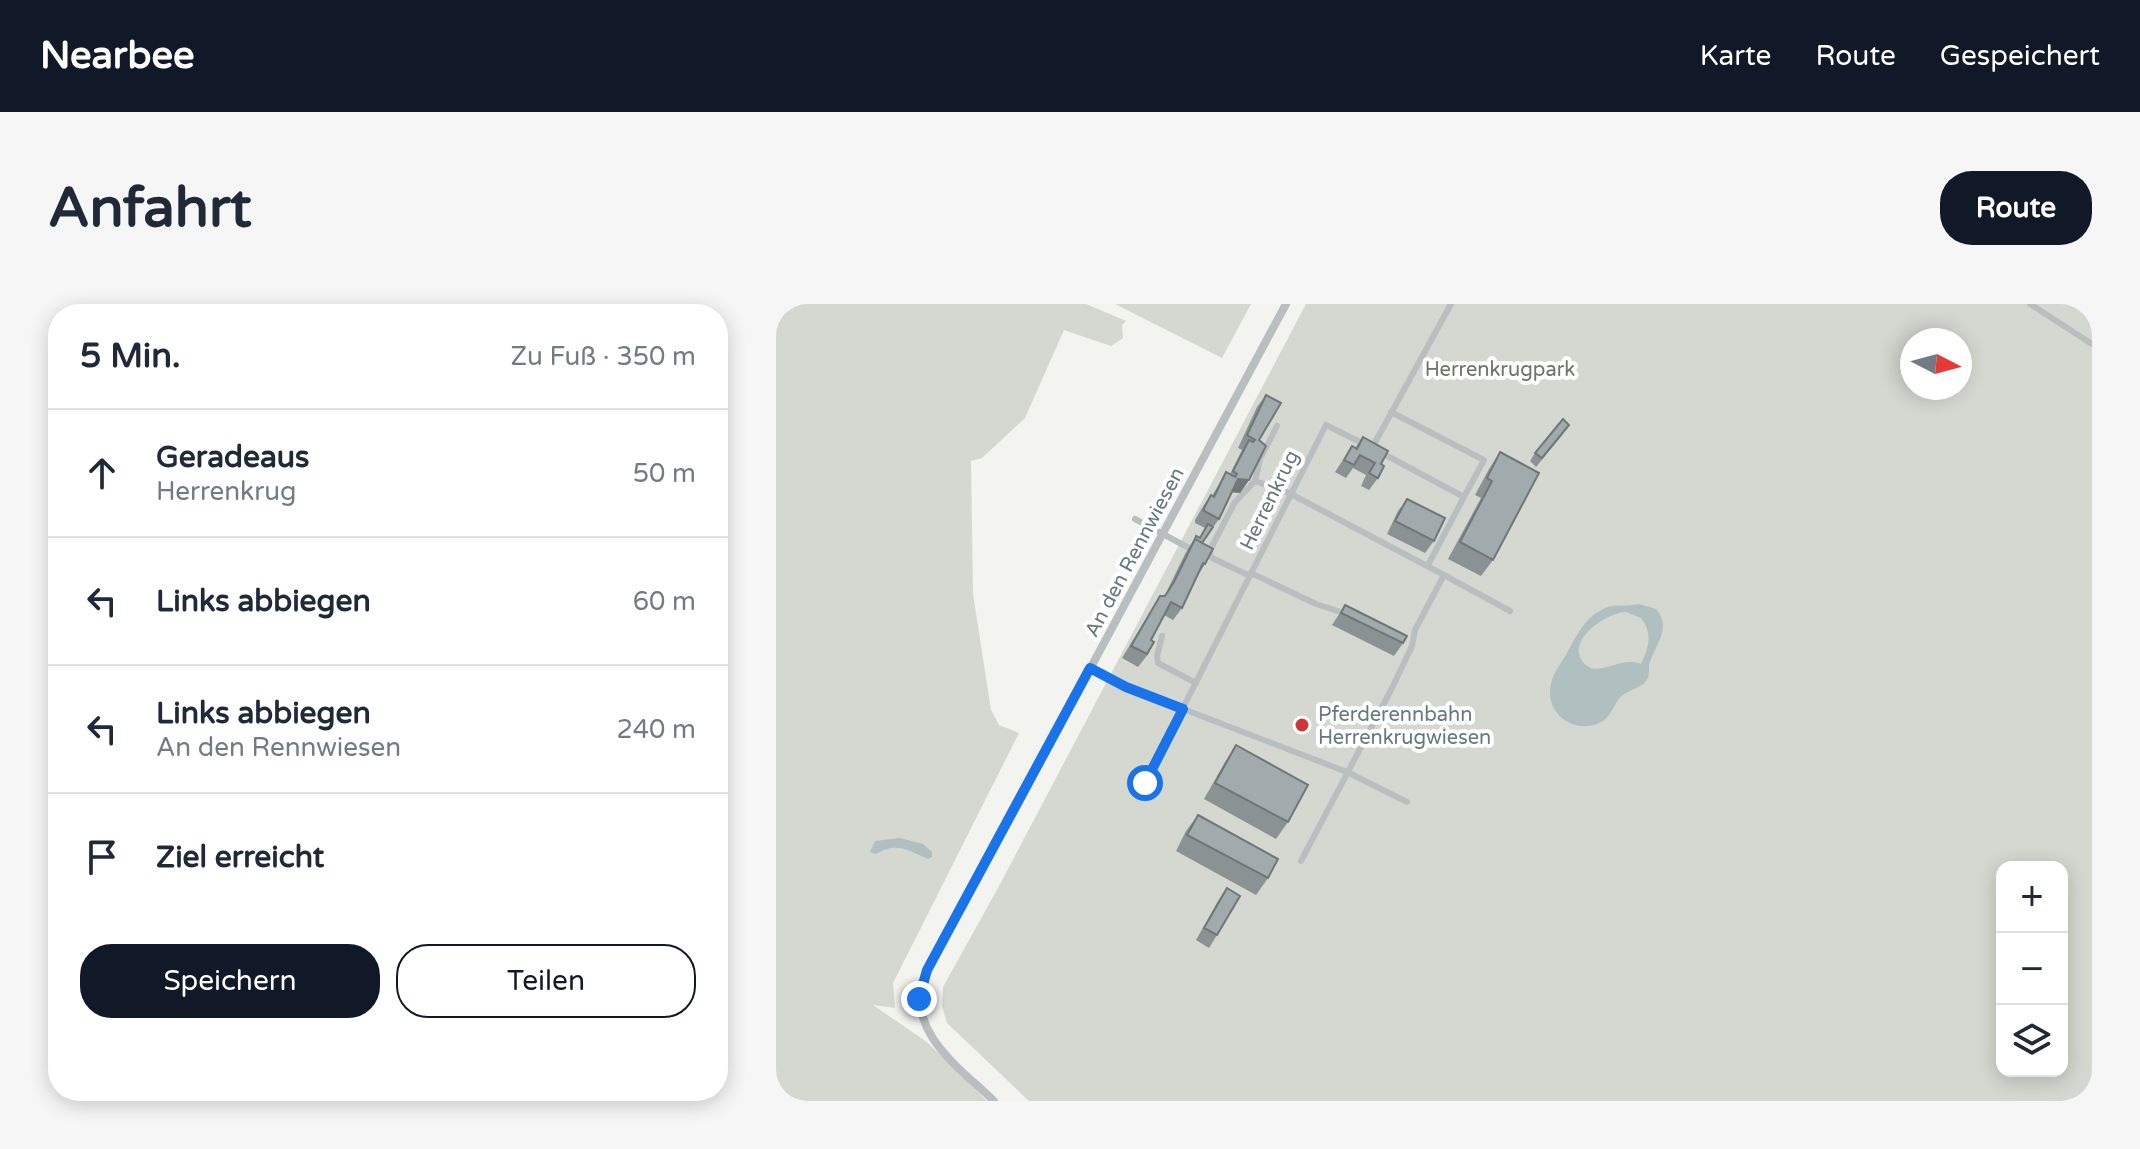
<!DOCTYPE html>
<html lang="de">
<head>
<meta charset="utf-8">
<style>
  :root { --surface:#fff; --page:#f6f6f7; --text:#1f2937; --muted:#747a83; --line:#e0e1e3; --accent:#111827 }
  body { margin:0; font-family:"Varela Round",sans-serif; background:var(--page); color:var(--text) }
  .controls { position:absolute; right:24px; bottom:24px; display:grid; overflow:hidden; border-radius:16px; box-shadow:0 4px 20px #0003 }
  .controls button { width:72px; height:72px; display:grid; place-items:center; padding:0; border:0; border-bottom:2px solid var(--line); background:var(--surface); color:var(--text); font:40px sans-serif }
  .compass { position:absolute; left:1124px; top:24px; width:72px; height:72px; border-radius:50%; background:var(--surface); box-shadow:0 4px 20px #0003; rotate:96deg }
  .stop { position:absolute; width:24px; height:24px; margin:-18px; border:6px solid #1a73e8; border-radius:50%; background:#fff }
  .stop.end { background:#1a73e8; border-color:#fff; box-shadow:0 2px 8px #0008 }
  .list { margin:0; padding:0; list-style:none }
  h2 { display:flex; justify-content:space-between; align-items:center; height:104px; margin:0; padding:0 32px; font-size:34px }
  h2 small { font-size:26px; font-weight:400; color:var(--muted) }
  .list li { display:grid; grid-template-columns:52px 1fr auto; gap:24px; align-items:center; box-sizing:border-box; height:128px; padding:0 32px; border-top:2px solid var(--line) }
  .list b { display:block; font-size:30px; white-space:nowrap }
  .list p { margin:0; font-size:26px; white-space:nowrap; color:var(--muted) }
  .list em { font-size:26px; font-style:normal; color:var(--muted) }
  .actions { display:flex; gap:16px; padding:24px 32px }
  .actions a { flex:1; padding:18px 0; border:2px solid var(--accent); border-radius:32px; text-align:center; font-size:28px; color:var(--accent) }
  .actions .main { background:var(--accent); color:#fff }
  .icon { flex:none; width:44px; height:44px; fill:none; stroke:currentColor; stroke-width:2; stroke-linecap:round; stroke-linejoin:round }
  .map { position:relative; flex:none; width:1316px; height:797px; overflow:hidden; border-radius:32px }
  header { display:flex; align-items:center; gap:48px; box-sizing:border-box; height:112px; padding:0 40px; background:var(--accent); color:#fff }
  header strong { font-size:38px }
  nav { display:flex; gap:44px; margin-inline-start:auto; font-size:28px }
  .intro { display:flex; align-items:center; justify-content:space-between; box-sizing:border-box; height:192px; padding:0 48px }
  h1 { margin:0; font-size:56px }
  .button { padding:20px 36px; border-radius:32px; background:var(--accent); color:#fff; font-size:28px; font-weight:700 }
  main { display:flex; gap:48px; padding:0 48px }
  aside { flex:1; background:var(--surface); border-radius:32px; box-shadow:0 4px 20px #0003 }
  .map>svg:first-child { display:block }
  .green { fill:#d4d8d0; fill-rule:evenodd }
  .water { fill:#b0bfbf; fill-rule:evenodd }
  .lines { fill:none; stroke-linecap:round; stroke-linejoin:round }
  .lane { stroke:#b9bec0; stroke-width:6 }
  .street { stroke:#b9bec0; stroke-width:8 }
  .wall { fill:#8a9294 }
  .shaded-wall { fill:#717778 }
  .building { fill:#a1aaac; stroke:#717778; stroke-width:2 }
  .route { stroke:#1a73e8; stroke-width:10 }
  .poi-dot { fill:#cd373b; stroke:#fff; stroke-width:3 }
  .labels { text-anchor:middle; stroke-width:8; stroke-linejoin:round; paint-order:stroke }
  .park-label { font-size:20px; fill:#6c7564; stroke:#fff }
  .street-label { font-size:20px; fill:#66797d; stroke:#fff }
  .poi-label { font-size:20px; fill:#66797d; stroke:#fff; text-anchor:start }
</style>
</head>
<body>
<header>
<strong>Nearbee</strong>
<nav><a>Karte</a><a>Route</a><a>Gespeichert</a></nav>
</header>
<div class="intro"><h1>Anfahrt</h1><a class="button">Route</a></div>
<main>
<aside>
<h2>5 Min.<small>Zu Fuß · 350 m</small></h2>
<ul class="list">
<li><svg class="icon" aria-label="ahead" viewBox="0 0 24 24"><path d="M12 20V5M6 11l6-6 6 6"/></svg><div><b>Geradeaus</b><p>Herrenkrug</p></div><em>50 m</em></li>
<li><svg class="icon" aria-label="left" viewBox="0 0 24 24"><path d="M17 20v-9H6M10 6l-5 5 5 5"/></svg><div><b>Links abbiegen</b></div><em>60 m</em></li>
<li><svg class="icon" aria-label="left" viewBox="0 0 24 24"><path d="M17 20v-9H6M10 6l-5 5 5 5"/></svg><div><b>Links abbiegen</b><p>An den Rennwiesen</p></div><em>240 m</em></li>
<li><svg class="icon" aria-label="arrive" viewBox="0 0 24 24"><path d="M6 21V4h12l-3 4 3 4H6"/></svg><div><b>Ziel erreicht</b></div></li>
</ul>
<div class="actions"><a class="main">Speichern</a><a>Teilen</a></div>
</aside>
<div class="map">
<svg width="1316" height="797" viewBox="0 0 1316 797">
  <rect width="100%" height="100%" fill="#f3f3f0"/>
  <!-- green -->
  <g class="green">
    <path d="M0,0H310L350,17L346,21L347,34L335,42L288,26L249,114L206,154L195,157L197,290L215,406L223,421L243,429L117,679L119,704L97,701L151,738L211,797H0Z"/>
    <path d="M339,0H475L446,54Z"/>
    <path d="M530,0H1316V797H253L171,719L166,702L167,683L222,584ZM1136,36H1184V84H1136ZM1226,563H1286V767H1226Z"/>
  </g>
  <!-- water -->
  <g class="water">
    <path d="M863,300L880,305C897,325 878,342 873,361C873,365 873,370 872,373C867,386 851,384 843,395C837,403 834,413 825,418C798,432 768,409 775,380C777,368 787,358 792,347C803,328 810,311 832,303C842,300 853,303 863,300ZM850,308L865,314C877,330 873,343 865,360C845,352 824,372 811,362C785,340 828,309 850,308Z"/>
    <path d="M124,534L147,540L156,548V553L152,555C133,547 121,537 100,550L94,548L99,537Z"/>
  </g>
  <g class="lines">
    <!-- lane -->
    <g class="lane">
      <path d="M1254,0L1316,40"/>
      <path d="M602,147L688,193L708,156L615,108"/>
      <path d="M479,177L513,189L668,271L639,326L636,342L616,384L525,557"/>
      <path d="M359,215L413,244"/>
      <path d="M652,261L688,193"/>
      <path d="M475,269L540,300L571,310"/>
      <path d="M668,271L734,307"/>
      <path d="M474,272L436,254L433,248L459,198L479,177L484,155L501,122"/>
      <path d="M386,332L381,352L382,359L420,379"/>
      <path d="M314,364L350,383L571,468L631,498"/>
      <path d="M369,479L550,121L596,144L675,0"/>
    </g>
    <!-- street -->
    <path class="street" d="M218,797C185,765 131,729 147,676L510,0"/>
  </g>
  <!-- wall -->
  <g class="wall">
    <path d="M490,91L483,136L473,176L464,189L456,188L443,215L426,239L429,260L421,273L406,304L397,316L388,311L375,336L373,349L362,363L346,354L376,305L384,292H388L389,291L410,248L420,232L423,234L429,224L419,219V216L426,204L435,191L436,192L450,168L454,170L466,146L462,144L481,103Z"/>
    <path d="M788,129L760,163L754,157L759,149Z"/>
    <path d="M587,133L605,160L602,174L593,186L585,182L590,171L577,164L570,174L559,168L576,142L579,144Z"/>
    <path d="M724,148L717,256L705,272L672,255L705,194L699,191L713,165Z"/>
    <path d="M631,195L658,237L649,249L611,230L622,207Z"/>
    <path d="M569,301L627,339L618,352L556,321Z"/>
    <path d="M460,441L512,518L500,535L428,495L449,458Z"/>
    <path d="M422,511L492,574L480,591L400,547L410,527Z"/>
    <path d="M451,584L441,631L433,644L420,636L442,597Z"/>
  </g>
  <!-- shaded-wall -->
  <path class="shaded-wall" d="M462,175L473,176L464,189L453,188Z"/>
  <!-- building -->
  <g class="building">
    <path d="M490,91L505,99L483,136L490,142L473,176L462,175L443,215L428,207V204L435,191L438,193L450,168L459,173L461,170L457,167L473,136L477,138L479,136L471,131Z"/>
    <path d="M787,115L793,121L766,154L759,149Z"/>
    <path d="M587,133L612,147L605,160L608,162L602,174L593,169L599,159L584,151L578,161L568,156L576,142L581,145Z"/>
    <path d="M724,148L763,169L717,256L684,238L716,177L711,174Z"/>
    <path d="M631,195L669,214L658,237L619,217Z"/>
    <path d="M432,220L437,223L426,239L419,235L420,232L424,234Z"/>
    <path d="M419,235L437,245L429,260L427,259L406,304L395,298L375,336L378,338L371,350L355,342L384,292H389L398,278Z"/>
    <path d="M569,301L631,332L627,339L565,309Z"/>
    <path d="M460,441L532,481L512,518L439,479Z"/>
    <path d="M422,511L502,555L492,574L411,531Z"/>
    <path d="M451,584L464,592L441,631L428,624Z"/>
  </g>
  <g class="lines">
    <!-- route -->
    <path class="route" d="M143,695L151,666L314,364L350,383L407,405L369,479"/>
  </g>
  <!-- markers -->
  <circle class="poi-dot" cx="526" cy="421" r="8"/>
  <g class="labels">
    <!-- park labels -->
    <g class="park-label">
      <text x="724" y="72">Herrenkrugpark</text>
    </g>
    <!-- street labels -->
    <g class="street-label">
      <text transform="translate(493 196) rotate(-64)" y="7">Herrenkrug</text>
      <text transform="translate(358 248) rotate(-62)" y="7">An den Rennwiesen</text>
    </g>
    <!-- poi labels -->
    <g class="poi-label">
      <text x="542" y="417">Pferderennbahn<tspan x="542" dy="23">Herrenkrugwiesen</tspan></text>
    </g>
  </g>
</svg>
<div class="controls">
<button>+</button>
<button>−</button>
<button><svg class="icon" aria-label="layers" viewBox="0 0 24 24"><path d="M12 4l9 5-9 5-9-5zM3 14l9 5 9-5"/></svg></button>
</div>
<svg class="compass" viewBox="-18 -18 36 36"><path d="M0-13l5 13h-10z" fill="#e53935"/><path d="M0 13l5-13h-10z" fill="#747a83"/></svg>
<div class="stop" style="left:369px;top:479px"></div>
<div class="stop end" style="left:143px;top:695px"></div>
</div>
</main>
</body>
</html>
